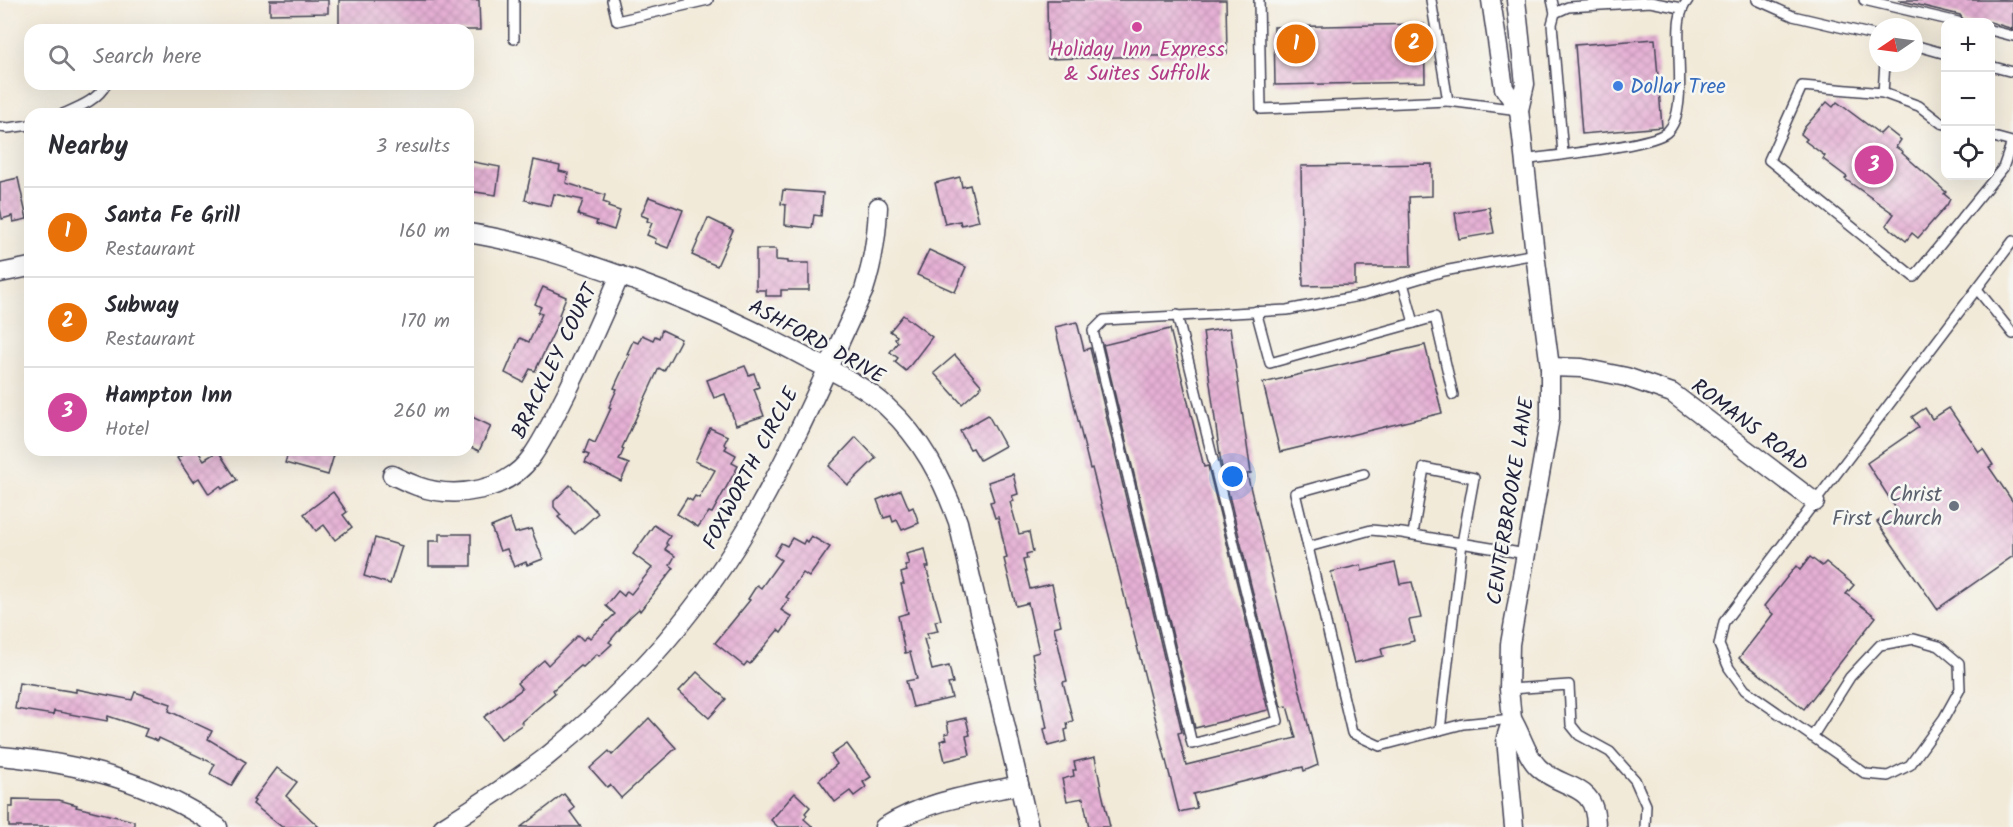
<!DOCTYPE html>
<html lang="en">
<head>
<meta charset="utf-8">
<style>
  :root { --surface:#fff; --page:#f2f2f3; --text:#2b2b33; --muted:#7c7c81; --line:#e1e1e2; --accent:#7c3aed }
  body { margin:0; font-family:Kalam,sans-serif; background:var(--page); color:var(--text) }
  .controls { position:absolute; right:18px; top:18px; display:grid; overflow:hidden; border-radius:12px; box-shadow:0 6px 24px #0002 }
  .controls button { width:54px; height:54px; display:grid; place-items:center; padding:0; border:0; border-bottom:2px solid var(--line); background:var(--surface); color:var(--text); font:30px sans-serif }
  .compass { position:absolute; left:1869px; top:18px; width:54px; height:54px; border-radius:50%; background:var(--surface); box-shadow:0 6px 24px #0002; rotate:257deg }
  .you { position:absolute; left:1233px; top:477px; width:21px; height:21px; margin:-15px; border:4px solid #fff; border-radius:50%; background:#1a73e8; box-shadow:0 0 0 9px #1a73e833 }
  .badge { display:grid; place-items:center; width:39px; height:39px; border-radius:50%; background:var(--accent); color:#fff; font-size:20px; font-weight:700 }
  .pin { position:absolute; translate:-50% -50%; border:3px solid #fff; box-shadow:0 2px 6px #0006 }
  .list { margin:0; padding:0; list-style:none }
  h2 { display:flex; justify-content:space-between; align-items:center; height:78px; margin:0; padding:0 24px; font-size:26px }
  h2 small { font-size:20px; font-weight:400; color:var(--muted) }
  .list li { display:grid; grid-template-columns:39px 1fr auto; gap:18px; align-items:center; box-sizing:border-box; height:90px; padding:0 24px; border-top:2px solid var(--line) }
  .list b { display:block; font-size:22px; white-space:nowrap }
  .list p { margin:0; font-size:20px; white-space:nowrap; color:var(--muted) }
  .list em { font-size:20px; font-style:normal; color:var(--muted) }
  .icon { flex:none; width:33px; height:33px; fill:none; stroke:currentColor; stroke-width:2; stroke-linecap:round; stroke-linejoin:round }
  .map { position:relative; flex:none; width:2013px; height:827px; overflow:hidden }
  .search { position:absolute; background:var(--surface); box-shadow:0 6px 24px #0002; left:24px; top:24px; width:450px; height:66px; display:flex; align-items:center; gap:15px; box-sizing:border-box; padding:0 21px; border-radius:18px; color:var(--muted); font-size:22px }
  .panel { position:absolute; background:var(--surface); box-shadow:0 6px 24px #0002; left:24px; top:108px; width:450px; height:348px; border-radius:18px }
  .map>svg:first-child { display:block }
  .building { fill:url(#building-cross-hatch) }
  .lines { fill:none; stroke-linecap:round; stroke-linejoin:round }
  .lane-casing { stroke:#414053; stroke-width:12 }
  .street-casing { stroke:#414053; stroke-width:21 }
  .lane { stroke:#fff; stroke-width:9 }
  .street { stroke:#fff; stroke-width:18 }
  .hotel-dot { fill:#d1479c; stroke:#f6f6f2; stroke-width:2 }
  .shop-dot { fill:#3f7fe0; stroke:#f6f6f2; stroke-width:2 }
  .worship-dot { fill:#6b7280; stroke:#f6f6f2; stroke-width:2 }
  .labels { text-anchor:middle; stroke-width:5; stroke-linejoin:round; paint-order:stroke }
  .hotel-label { font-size:21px; fill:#b23c85; stroke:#f6f6f2 }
  .shop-label { font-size:21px; fill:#366cbe; stroke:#f6f6f2; text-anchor:start }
  .street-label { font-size:21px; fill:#22223b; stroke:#f6f6f2 }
  .worship-label { font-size:21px; fill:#5b616d; stroke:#f6f6f2; text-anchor:end }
</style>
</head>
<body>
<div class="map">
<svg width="2013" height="827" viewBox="0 0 2013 827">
  <defs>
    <pattern id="building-cross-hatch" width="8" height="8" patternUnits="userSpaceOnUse" patternTransform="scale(1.5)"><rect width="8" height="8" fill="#e5b0d4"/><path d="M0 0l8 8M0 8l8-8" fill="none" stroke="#c497b7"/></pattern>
  </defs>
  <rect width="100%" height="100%" fill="#f6f6f2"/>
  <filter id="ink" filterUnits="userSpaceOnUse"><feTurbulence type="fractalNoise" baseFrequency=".0167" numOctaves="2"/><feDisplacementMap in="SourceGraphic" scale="12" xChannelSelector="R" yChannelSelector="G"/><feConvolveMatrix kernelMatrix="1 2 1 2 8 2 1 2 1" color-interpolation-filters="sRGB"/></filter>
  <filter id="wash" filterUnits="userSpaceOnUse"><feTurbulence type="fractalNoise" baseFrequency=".008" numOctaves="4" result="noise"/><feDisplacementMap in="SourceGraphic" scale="24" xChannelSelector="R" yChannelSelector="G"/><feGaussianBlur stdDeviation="1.35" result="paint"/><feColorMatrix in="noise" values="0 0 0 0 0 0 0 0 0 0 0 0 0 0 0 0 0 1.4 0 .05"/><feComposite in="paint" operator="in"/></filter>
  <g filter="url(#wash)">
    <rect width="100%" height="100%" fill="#f2ead9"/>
    <g id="blocks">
      <!-- building -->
      <g class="building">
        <path d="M270,0H328V13L270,14Z"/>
        <path d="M339,0H479L480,30H339Z"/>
        <path d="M1047,0H1226L1227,54L1048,59Z"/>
        <path d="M1898,0H2013V29L1990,22H1965L1960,15Z"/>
        <path d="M1424,24L1425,82L1275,85L1274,27Z"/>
        <path d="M1655,39L1662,127L1582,134L1575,45Z"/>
        <path d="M1827,102L1833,107L1837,102L1880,134L1886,128L1901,140L1896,147L1903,152L1902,153L1946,192L1944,194L1950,199L1947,205L1918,238L1912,233L1906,241L1886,225L1894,214L1845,179L1847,177L1823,159L1825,156L1805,141L1807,139L1801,134L1804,128Z"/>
        <path d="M534,160L560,166L559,171L568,173L566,183L605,195L603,202L609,204L608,207L620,211L614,230L596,224L597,221L578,215L583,200L554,194L551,206L525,200Z"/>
        <path d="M468,161L500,167L496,195L468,191Z"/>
        <path d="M1432,164V196L1409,197L1411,267H1355V285L1303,286L1301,166Z"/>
        <path d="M960,177L962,187L970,185L979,221L961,225L960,221L945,224L935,183Z"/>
        <path d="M18,178L27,219L13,222L12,216L2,219L0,208V182Z"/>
        <path d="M783,190L823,193L821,216L814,215L812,228L785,225L786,205L781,204Z"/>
        <path d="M649,197L683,210L668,248L655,243L656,239L647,235L652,223L647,221L648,218L641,215Z"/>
        <path d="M1489,207L1494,233L1459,239L1455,213Z"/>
        <path d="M708,218L733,230L717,266L692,255Z"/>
        <path d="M756,249H776V260L788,261V263H809V290H781V296H766V290H756Z"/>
        <path d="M929,250L966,267L955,292L917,275Z"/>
        <path d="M543,287L566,297L559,315L561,316L554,332L535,371L530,369L523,382L505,373L520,338L529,342L542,314L538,313L541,307L535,304Z"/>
        <path d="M903,315L932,337L906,371L895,362L898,358L890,352L898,342L895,339L897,336L890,331Z"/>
        <path d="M1077,322L1084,350L1090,348L1182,732L1178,733L1186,765L1296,738L1287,706L1281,707L1221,463L1203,332L1230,328L1251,473L1247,474L1318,765L1304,771L1303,767L1193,794L1197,808L1179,812L1092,468L1090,469L1055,327Z"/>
        <path d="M1170,329L1204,467L1208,466L1268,710L1195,728L1103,345Z"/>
        <path d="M662,330L681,339L664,371L659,368L622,448L624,449L619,460L629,464L621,481L585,463L589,455L584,453L589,440L595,443L611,408L609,407L617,389L614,388L629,355L627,354L633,341L638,343L642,335L653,340L655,336L659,338Z"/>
        <path d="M1425,345L1442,413L1280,452L1263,383Z"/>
        <path d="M955,355L982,386L962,404L934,373Z"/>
        <path d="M745,366L749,375L754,373L759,387L754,389L764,416L736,425L725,394L714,398L707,380Z"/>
        <path d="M1925,408L1932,419L1949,408L1979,452L1983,449L1993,465L1989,467L2013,502V556L1937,609L1877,522L1897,510L1867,463L1919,427L1912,417Z"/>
        <path d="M468,415L491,426L479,451L468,446Z"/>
        <path d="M988,415L1005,446L980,460L973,448L970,449L960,431Z"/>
        <path d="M710,428L728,436L724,444L727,446L725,449L736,455L732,463L738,466L712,513L709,512L698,527L677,514L687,498L692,501L695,496L699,498L715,470L695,461Z"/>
        <path d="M856,437L876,458L848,485L829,466Z"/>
        <path d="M190,450H197L204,460L218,451L237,480L222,489L220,486L209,494L199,478L193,482L177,458Z"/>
        <path d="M289,450H331L330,454L334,455L328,475L285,463Z"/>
        <path d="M1013,474L1018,494L1012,496L1014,501L1010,502L1019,534L1029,532L1033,552L1026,554L1027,559L1023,560L1030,589L1052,584L1061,625L1054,627L1067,681L1063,682L1073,721L1067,723L1068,729L1065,730L1067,741L1048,746L1044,729L1047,728L1032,654L1039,652L1028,603L1016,606L1004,559L1007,558L998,517L995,518L990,502L994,501L988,482Z"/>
        <path d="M570,485L598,513L575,534L558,517L561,515L554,507V501Z"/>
        <path d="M901,490L909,509L913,507L919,523L902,530L897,520L893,522L891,516L884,518L877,500Z"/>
        <path d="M333,492L347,512L343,515L352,527L335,540L324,525L316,531L304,514Z"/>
        <path d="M510,519L515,533L531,529L543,559L527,565L526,562L514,567L507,549L500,551L491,527Z"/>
        <path d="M654,525L670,536L666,543L668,545L665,549L675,556L670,565L674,568L640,611L639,609L630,617L609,642L612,644L599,656L597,654L583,667L581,666L553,690L555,693L521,722L523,724L501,739L484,717L522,689L517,683L544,660L548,665L578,635L583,640L588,636L590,638L615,614L606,606L618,591L624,596L627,591L631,594L652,568L633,554Z"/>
        <path d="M439,534H471V566H429V541H439Z"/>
        <path d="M811,536L830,547L809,577L803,573L786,597L789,599L781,610L792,617L781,633L778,630L750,664L747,662L744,666L715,643L750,600L748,599L757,585L761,588L781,560L774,555L781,543L787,546L792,538L803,544L805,540L807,542Z"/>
        <path d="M375,538L402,546L390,584L364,576Z"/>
        <path d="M925,549L929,567H926L941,620L935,621L938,631L927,633L928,638L924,639L932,670L949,666L953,683L948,684L952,698L913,707L906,681L917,679L910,652L905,653L898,616L908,613L901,584H904L901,573L907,571L905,566L909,565L906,554Z"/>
        <path d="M1810,557L1822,566L1826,562L1854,585L1846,594L1876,617L1804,709L1739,658L1773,614L1764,606L1796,566L1800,570Z"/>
        <path d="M1395,563L1400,584L1412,582L1421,618L1409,620L1414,641L1381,649L1383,656L1354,663L1331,572L1361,565L1362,571Z"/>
        <path d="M697,672L726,699L709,718L679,691Z"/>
        <path d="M19,683L76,692V689L132,700L135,692L171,704L169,711L212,731L208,739L246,762L231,786L210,774L215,764L159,738L158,741L144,736L147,729L108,716L107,721L54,711L53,715L15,709Z"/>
        <path d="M649,718L676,748L621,798L610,785L607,787L590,768L609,751L612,755Z"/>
        <path d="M966,718L970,735L966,736L970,755L945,761L940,741L947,739L945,734L949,733L947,722Z"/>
        <path d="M847,744L871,777L863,782L866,787L854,796L850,791L835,802L819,780L837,764L831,755Z"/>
        <path d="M1095,757L1102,793L1110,827H1089L1083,798L1067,801L1062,779L1074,776L1073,770H1076L1074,762Z"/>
        <path d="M277,768L297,782L286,796L319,827H282L253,804L255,801L253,800Z"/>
        <path d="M795,793L810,807L805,813L807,815L804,819L813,827H778L771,820Z"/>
        <path d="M564,794L575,808L570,812L581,827H521Z"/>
        <path d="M13,799L59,800L77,805L76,807L134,821V827H9V807H13Z"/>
      </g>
    </g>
  </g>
  <g filter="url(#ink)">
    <use href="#blocks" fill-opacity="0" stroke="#414053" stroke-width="1.5"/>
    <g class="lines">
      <!-- lane casing -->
      <g class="lane-casing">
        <g id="lane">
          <path d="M514,0V39"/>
          <path d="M612,0L617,21L708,0"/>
          <path d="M1259,0L1261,109L1448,101"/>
          <path d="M1431,0L1448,101L1519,110"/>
          <path d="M1552,0L1555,13"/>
          <path d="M1757,0L1793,16L1878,36"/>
          <path d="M1864,0L1958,22"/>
          <path d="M1990,30L2013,36"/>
          <path d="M1914,45L1946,54"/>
          <path d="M1990,66L2013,72"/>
          <path d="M1883,93L1885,63"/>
          <path d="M63,114C79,107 98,100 106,84"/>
          <path d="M1946,124L1941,123L1919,106L1883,93L1802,86L1769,160L1914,277L2003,168L2012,142L1990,136"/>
          <path d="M0,127L8,128L30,125"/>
          <path d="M1563,154L1552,24L1555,13L1568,7L1650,2L1681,8"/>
          <path d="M1524,160C1549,156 1652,146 1667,132C1684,117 1679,74 1679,53C1679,34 1676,15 1688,0"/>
          <path d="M1977,289L2013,334"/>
          <path d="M1256,311L1270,363L1414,323L1403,283"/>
          <path d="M1177,315L1278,721L1192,744L1093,331L1104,320L1287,310L1364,295L1444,271L1535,254"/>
          <path d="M1414,323L1435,317L1453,395"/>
          <path d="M1413,534L1424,468L1474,478L1462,543L1440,730"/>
          <path d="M1308,547L1295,493L1364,474"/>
          <path d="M1509,689L1569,685L1571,725L1579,735L1610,752L1635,780L1646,805L1645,827"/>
          <path d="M1512,719L1463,724L1380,746L1352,733L1308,547L1371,530L1402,533L1526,554"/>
          <path d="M1812,737L1850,677L1880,645L1914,639L1939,646L1959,663L1960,689L1944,718L1910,765L1888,776L1866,774L1745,690L1729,668L1719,645L1724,622L2013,241"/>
        </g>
      </g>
      <!-- street casing -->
      <g class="street-casing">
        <g id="street">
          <path d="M1491,0L1504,88L1519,110"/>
          <path d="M468,233C521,241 571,258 622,276C685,299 746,325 805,357C832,371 865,386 887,407C922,439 942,478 958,522L1029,827"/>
          <path d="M0,273L30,267"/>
          <path d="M1550,367L1582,368L1626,377L1672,393L1815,502"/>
          <path d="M392,475C400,479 409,483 417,486C456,500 508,491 532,456C546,436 556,413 567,392C586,353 603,315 620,275"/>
          <path d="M1512,719C1522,735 1526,756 1539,768C1564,791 1596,781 1596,827"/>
          <path d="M0,756C79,763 153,782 218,827"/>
          <path d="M443,827C478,805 512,783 545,758C629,690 704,606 757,511C797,440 829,364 864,290C873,262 877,236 878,207"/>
          <path d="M884,827C925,801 972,795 1019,785"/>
          <path d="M1514,827L1506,738L1512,719L1509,689L1510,644L1550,418V367L1535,254L1519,110L1525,84L1516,0"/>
        </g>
      </g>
      <!-- lane -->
      <use href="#lane" class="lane"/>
      <!-- street -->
      <use href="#street" class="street"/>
    </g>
  </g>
  <!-- markers -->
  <circle class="hotel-dot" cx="1137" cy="27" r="6"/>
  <circle class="shop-dot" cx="1618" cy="86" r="6"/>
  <circle class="worship-dot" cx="1954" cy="506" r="6"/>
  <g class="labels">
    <!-- hotel labels -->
    <g class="hotel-label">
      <text x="1137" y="56">Holiday Inn Express<tspan x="1137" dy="24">&amp; Suites Suffolk</tspan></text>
    </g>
    <!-- shop labels -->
    <g class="shop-label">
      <text x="1630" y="93">Dollar Tree</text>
    </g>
    <!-- street labels -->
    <g class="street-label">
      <text transform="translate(817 341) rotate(29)" y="7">ASHFORD DRIVE</text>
      <text transform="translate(554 361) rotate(-64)" y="7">BRACKLEY COURT</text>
      <text transform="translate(1750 425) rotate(37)" y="7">ROMANS ROAD</text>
      <text transform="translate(750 468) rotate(-62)" y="7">FOXWORTH CIRCLE</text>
      <text transform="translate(1510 501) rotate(-81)" y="7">CENTERBROOKE LANE</text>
    </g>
    <!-- worship labels -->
    <g class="worship-label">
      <text x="1942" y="501">Christ<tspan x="1942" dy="24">First Church</tspan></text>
    </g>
  </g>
</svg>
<div class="controls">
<button>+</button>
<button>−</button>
<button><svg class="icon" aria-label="locate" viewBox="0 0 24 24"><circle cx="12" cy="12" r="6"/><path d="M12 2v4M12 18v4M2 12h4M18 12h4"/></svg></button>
</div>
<svg class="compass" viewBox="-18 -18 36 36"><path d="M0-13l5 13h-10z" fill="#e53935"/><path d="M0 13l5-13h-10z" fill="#7c7c81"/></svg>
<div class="you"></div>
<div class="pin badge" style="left:1296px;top:44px;background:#e8710a">1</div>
<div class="pin badge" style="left:1414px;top:43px;background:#e8710a">2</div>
<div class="pin badge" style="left:1874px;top:165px;background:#d1479c">3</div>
<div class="search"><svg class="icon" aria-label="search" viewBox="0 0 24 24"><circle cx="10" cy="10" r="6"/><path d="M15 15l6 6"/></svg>Search here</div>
<section class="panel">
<h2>Nearby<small>3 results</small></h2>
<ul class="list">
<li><span class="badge" style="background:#e8710a">1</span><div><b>Santa Fe Grill</b><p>Restaurant</p></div><em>160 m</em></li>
<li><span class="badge" style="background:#e8710a">2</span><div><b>Subway</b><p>Restaurant</p></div><em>170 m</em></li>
<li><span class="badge" style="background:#d1479c">3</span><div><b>Hampton Inn</b><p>Hotel</p></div><em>260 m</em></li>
</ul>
</section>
</div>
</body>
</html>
